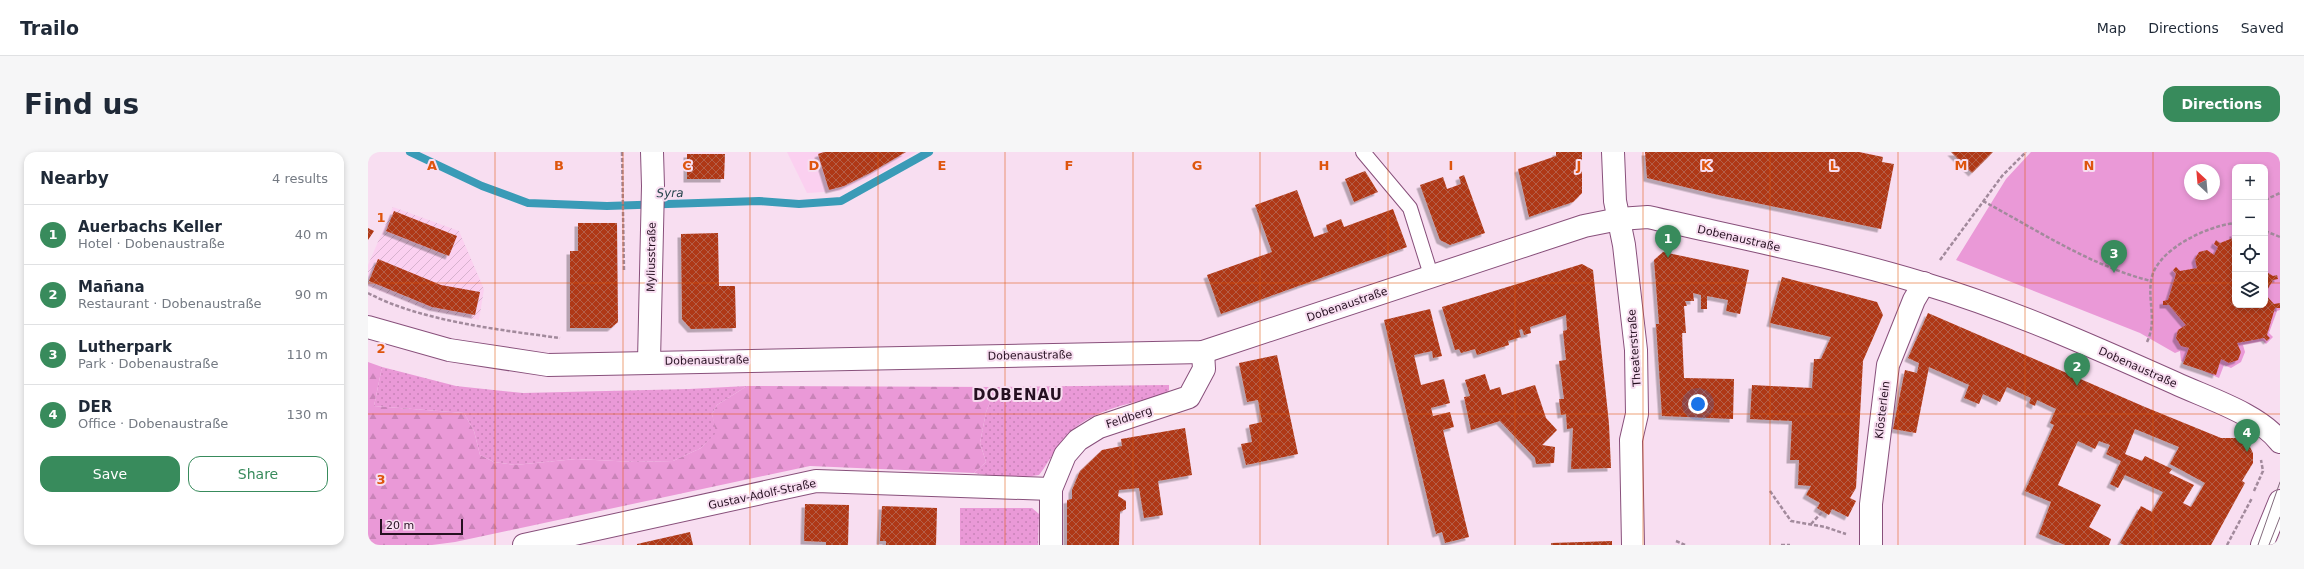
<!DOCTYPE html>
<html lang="en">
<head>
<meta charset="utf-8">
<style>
  :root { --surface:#fff; --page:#f6f6f7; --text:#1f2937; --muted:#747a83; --line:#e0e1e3; --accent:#388b5c }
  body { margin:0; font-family:"DejaVu Sans",sans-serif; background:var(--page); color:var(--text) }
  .controls { position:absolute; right:12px; top:12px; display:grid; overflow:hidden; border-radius:8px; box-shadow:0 2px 6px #0003 }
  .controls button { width:36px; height:36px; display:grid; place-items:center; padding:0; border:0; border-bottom:1px solid var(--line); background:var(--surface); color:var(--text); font:20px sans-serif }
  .compass { position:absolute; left:1816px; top:12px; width:36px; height:36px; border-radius:50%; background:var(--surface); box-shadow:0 2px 6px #0003; rotate:334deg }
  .scale { position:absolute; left:12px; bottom:10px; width:83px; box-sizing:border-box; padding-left:4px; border:2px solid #261021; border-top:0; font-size:11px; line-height:14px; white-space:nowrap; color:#261021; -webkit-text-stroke:3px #f8def1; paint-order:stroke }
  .you { position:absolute; left:1330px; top:252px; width:14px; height:14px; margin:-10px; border:3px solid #fff; border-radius:50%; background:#1a73e8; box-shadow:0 0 0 6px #1a73e833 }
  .badge { display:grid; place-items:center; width:26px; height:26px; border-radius:50%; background:var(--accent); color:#fff; font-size:13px; font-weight:700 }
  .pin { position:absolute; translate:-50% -33px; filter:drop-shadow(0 1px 2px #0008) }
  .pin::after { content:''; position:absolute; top:21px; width:14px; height:12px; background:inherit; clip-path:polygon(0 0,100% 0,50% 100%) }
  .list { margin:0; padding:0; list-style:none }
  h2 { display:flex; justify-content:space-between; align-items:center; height:52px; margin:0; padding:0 16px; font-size:17px }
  h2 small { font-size:13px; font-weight:400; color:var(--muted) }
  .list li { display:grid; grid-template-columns:26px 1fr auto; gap:12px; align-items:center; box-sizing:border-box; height:60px; padding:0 16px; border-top:1px solid var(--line) }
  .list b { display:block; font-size:15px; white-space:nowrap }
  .list p { margin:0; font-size:13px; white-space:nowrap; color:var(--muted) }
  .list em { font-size:13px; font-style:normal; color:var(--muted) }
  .actions { display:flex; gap:8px; padding:12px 16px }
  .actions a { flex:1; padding:9px 0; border:1px solid var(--accent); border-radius:12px; text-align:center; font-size:14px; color:var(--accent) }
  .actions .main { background:var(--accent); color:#fff }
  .icon { flex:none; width:22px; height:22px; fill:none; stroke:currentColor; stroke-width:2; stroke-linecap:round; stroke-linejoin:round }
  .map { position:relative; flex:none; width:1912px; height:393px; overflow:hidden; border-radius:12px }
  header { display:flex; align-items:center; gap:24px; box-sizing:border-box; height:56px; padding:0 20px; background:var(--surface); border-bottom:1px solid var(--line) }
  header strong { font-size:19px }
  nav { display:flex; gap:22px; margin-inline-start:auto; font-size:14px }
  .intro { display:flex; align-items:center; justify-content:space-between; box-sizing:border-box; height:96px; padding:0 24px }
  h1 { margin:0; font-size:28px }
  .button { padding:10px 18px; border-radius:12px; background:var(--accent); color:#fff; font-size:14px; font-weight:700 }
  main { display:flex; gap:24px; padding:0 24px }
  aside { flex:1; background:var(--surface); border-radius:12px; box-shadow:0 2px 6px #0003 }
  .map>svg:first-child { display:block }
  .built { fill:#fbd0f0 }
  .industrial { fill:url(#industrial-furrows) }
  .grass { fill:url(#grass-dots) }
  .forest { fill:url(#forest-firs) }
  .green { fill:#ea99d7; fill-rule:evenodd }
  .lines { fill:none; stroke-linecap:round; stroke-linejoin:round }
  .stream { stroke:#3a9bb7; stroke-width:8 }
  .building { fill:url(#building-cross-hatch); fill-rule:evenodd; filter:url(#shadow) }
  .lane-casing { stroke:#88507b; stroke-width:16 }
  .street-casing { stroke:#88507b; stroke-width:24 }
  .path { stroke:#a28a9c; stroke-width:2.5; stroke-dasharray:4 2; stroke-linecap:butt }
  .lane { stroke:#fff; stroke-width:14 }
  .street { stroke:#fff; stroke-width:22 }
  .tram { stroke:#836b7d; stroke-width:1 }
  .grid { fill:none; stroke:#de550d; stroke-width:1; stroke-opacity:0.55 }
  .labels { text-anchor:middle; stroke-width:4; stroke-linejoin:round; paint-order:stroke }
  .street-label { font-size:11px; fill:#261021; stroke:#f8def1 }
  .water-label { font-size:12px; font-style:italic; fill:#26444c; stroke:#f8def1 }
  .district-label { font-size:15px; font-weight:bold; letter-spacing:1px; fill:#261021; stroke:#f8def1 }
  .grid-label { font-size:13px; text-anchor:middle; font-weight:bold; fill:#de550d; stroke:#f8def1; stroke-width:4; stroke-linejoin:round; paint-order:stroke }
</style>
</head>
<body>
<header>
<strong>Trailo</strong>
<nav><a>Map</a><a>Directions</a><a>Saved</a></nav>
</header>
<div class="intro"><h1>Find us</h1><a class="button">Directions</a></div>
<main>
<aside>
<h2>Nearby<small>4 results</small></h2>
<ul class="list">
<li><span class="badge">1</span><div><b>Auerbachs Keller</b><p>Hotel · Dobenaustraße</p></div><em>40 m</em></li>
<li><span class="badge">2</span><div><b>Mañana</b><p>Restaurant · Dobenaustraße</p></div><em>90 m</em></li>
<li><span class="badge">3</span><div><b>Lutherpark</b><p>Park · Dobenaustraße</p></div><em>110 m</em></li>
<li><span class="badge">4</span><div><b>DER</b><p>Office · Dobenaustraße</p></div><em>130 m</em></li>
</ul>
<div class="actions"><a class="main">Save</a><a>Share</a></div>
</aside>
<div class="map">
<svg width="1912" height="393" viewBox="0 0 1912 393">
  <defs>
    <pattern id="industrial-furrows" width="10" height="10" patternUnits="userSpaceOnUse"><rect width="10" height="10" fill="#fbd0f0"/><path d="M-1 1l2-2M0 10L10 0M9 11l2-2" fill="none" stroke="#d7b2ce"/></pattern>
    <pattern id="grass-dots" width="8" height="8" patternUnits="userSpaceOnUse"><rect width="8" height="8" fill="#ea99d7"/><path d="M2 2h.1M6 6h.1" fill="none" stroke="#c983b8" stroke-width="1.8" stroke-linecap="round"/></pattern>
    <pattern id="forest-firs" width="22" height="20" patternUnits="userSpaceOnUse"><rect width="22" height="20" fill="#ea99d7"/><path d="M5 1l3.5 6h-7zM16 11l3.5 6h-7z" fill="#c983b8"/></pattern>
    <pattern id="building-cross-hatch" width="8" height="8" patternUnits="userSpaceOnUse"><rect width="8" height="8" fill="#af3917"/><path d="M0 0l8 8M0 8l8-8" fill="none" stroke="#b45f48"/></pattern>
    <filter id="shadow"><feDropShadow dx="-3.5" dy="3.5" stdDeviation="0" flood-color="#0004"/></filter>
  </defs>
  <rect width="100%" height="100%" fill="#f8def1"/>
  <!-- built -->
  <path class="built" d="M419,0H548L509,23L472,39L439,41Z"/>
  <!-- industrial -->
  <path class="industrial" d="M25,55L91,79L116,137L111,168L60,158L0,134V113Z"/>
  <!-- grass -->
  <g class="grass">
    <path d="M14,215L88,234L155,241L321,237L379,234L349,253L344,262L349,281L333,296L305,309L267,310L208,307L147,313L126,310L112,303L106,279L96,261L6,254Z"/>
    <path d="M801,233V238L796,244C763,251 729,256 702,280C689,292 682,309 671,323L642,327L606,321L618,310L612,291L618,260L628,235Z"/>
    <path d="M592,356H664L671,362L670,393H592Z"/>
  </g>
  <!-- forest -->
  <path class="forest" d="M0,210L14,215L6,254L96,261L106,279L112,303L126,310L147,313L208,307L267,310L305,309L333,296L348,281L344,262L349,253L379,234L628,235L618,260L612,291L618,310L606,321L442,314L87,390L64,393H0Z"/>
  <!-- green -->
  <path class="green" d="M1663,0H1912V158L1909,159L1901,181L1905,185L1898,192L1895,189L1875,193L1877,200L1873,210L1863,216L1856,213L1851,226L1813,209L1812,199L1807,201L1772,181L1588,108L1638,27ZM1867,15H1897V153H1867ZM1822,18H1846V42H1822Z"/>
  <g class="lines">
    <!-- stream -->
    <path class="stream" d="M42,0L114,34L160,51L239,54L391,49L431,52L473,49L561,0"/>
  </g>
  <!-- building -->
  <g class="building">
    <path d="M456,0H538L502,21L476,34L461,38L450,2Z"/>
    <path d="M1188,0H1214V41L1205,50L1161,65L1150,17L1188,4Z"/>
    <path d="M1277,0H1491L1515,5L1514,10L1526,12L1513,77L1350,43L1279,26Z"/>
    <path d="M1583,0H1625L1604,21Z"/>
    <path d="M319,2H357L356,27H319Z"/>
    <path d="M997,19L1010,40L986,50L977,27Z"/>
    <path d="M1096,23L1117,81L1082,93L1072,88L1052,33L1075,25L1079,37L1093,32L1091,25Z"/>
    <path d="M929,38L946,85L960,80L958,73L973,67L976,75L1025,57L1039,95L853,162L839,123L904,100L887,53Z"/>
    <path d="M26,59L89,84L81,104L18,79Z"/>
    <path d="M210,71H249L250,170L243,176H202V99H210Z"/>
    <path d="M0,76L6,79L0,88Z"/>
    <path d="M350,81L351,134H367L368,176L323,177L314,167L313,82Z"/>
    <path d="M1865,81H1867V153H1897V119L1905,124L1909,123L1910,127L1905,128L1897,142L1906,152L1912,151V156H1907L1899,183L1902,186L1899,189L1896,186L1869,191L1873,200L1870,208L1861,211L1853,207L1848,223L1815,212L1821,196L1813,194L1808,186L1810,178L1818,173L1801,153H1795V149L1800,148L1808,122L1805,118L1808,115L1812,119L1829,116L1827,107L1831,100L1839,98L1846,103L1850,95L1846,92L1848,88L1852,91L1865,86Z"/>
    <path d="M1295,100L1381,118L1372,162L1358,159L1360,148L1339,144V157H1333V143L1325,141L1326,149H1317L1319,154H1316L1318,181H1314L1316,226L1366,227L1365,267L1294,264L1288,172H1291L1286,108Z"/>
    <path d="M10,107L73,133L112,140L107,163L64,155L1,129Z"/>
    <path d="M1214,112L1225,118L1241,272L1243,316L1203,317L1205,276L1199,277L1198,262L1193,263L1191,247H1196L1191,209L1198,208L1195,179L1199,178L1198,163L1162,175L1163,181L1156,183L1154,177L1151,178L1153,185L1140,189L1141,193L1109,203L1107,197L1093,201L1091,197L1087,198L1074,155Z"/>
    <path d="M1414,125L1509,150L1515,163L1495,209L1488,336L1482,346L1488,349L1480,365L1464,357L1461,363L1449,356L1452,351L1438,343L1443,334L1430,333L1431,308H1422L1424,269L1382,267L1384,233L1444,236L1446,207H1453L1463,185L1402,171Z"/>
    <path d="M1062,157L1074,204L1065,206L1064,199L1046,203L1053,233L1076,227L1082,251L1063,256L1065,264L1082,260L1086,275L1075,278L1101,385L1077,391L1074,380L1068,382L1016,168Z"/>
    <path d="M1560,161L1777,255L1853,286H1871L1880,291L1885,301V311L1874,329L1877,331L1843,393H1756L1752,391L1773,354L1784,360L1795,340L1757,323L1750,336L1742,332L1753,309L1738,302L1742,293L1731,289L1727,297L1710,289L1690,333L1733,353L1721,375L1743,387L1741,393H1697L1671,382L1683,350L1657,339L1686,273L1682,271L1688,257L1669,248L1667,254L1661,251L1663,246L1639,235L1632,250L1615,242L1611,252L1596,246L1601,233L1561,215L1548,281L1525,277L1537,218L1549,221L1551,211L1540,206ZM1767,277L1811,295L1802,312L1837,331L1823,355L1815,351L1826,333L1801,321L1804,317L1777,304L1774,309L1757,302Z"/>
    <path d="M909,203L930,302L878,313L873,292L884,290L881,273L894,270L890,248L879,250L871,211Z"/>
    <path d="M1117,222L1122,238L1132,235L1134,243L1167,233L1178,266L1189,278L1174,293L1187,295L1186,311L1168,312L1167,306L1132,269L1103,278L1096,245L1102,244L1097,228Z"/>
    <path d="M817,276L824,323L790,329L795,363L776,366L771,336L751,338L750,344L758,349V357L752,360L751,393H699V348L704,347V338L712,319L734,298L754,294L753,287Z"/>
    <path d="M437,352L481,353L480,393H458V390L436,389Z"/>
    <path d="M514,354L569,356L568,393H518V389H512Z"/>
    <path d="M322,380L325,393H269V392Z"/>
    <path d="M1244,389V393H1183V391Z"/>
  </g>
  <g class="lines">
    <!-- lane casing -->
    <g class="lane-casing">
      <path id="lane" d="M995,0L1042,56L1063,123"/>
    </g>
    <!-- street casing -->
    <g class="street-casing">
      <g id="street">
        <path d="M1245,0L1247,49L1256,93L1268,198L1269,262L1263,288L1265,393"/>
        <path d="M0,175L81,198L180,213L835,200L1216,74L1251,67L1280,65C1372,86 1465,104 1554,131C1641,157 1724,194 1807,231C1839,246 1891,262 1912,290"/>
        <path d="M281,209L285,34L284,0"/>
        <path d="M156,393L448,329L683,337"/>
        <path d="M683,393V337L697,303L710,288L731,275L821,245L836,217L835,200"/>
        <path d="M1503,393V352L1520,213L1546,148L1556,131"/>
        <path d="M1894,393L1912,349"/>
      </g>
    </g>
    <!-- path -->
    <g class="path">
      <path d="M254,0L256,119"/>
      <path d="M1897,48L1912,41"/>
      <path d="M1615,49C1669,78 1723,114 1783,129"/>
      <path d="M1897,79L1912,85"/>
      <path d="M1572,108L1634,24L1658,0"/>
      <path d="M0,141C52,169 133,178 192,186"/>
      <path d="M1779,190C1789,169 1780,151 1783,129C1787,98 1839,74 1867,71"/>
      <path d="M1402,339L1423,369L1457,375L1478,382"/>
      <path d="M1886,339L1895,319L1893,308"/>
      <path d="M1443,372L1455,359"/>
      <path d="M1308,389L1317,393"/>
      <path d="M1413,393H1422"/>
      <path d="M1859,393L1884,346"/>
    </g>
    <!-- lane -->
    <use href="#lane" class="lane"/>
    <!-- street -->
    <use href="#street" class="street"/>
    <!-- tram -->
    <g class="tram">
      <path d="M1890,393L1912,330"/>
      <path d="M1901,393L1912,365"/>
    </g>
  </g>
  <!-- grid -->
  <path class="grid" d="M127,0V393M255,0V393M382,0V393M510,0V393M637,0V393M765,0V393M892,0V393M1020,0V393M1147,0V393M1275,0V393M1402,0V393M1530,0V393M1657,0V393M1785,0V393M0,131H1867M1897,131H1912M0,262H1912"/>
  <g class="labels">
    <!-- street labels -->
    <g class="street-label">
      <text transform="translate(1371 86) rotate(13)" y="4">Dobenaustraße</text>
      <text transform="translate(283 105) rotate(-89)" y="4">Myliusstraße</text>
      <text transform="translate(979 152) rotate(-19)" y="4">Dobenaustraße</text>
      <text transform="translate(1266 196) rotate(-94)" y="4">Theaterstraße</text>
      <text transform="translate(662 203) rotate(-1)" y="4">Dobenaustraße</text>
      <text transform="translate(339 208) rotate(-1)" y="4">Dobenaustraße</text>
      <text transform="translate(1770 215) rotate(24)" y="4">Dobenaustraße</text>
      <text transform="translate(1514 258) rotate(-83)" y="4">Klösterlein</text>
      <text transform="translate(761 265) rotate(-18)" y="4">Feldberg</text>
      <text transform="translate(394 342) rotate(-12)" y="4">Gustav-Adolf-Straße</text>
    </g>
    <!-- water labels -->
    <g class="water-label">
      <text transform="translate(302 41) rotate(-1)" y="4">Syra</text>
    </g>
    <!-- district labels -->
    <g class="district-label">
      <text x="650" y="248">DOBENAU</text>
    </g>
  </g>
  <g class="grid-label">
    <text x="64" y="18">A</text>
    <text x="191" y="18">B</text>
    <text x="319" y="18">C</text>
    <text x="446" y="18">D</text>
    <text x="574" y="18">E</text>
    <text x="701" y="18">F</text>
    <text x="829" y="18">G</text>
    <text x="956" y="18">H</text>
    <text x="1083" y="18">I</text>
    <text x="1211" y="18">J</text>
    <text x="1338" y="18">K</text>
    <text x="1466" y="18">L</text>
    <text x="1593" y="18">M</text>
    <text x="1721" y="18">N</text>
    <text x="13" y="70">1</text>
    <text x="13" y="201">2</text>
    <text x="13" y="332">3</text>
  </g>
</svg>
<div class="controls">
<button>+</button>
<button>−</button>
<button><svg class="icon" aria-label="locate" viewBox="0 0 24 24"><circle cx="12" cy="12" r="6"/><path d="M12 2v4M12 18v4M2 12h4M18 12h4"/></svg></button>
<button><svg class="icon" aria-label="layers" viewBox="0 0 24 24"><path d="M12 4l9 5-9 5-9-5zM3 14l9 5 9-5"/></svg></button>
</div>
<svg class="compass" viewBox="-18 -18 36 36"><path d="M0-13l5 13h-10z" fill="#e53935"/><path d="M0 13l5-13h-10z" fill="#747a83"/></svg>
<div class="scale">20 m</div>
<div class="you"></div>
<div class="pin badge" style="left:1300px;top:106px">1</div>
<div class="pin badge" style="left:1709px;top:234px">2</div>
<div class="pin badge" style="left:1746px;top:121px">3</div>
<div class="pin badge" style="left:1879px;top:300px">4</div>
</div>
</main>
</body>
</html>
